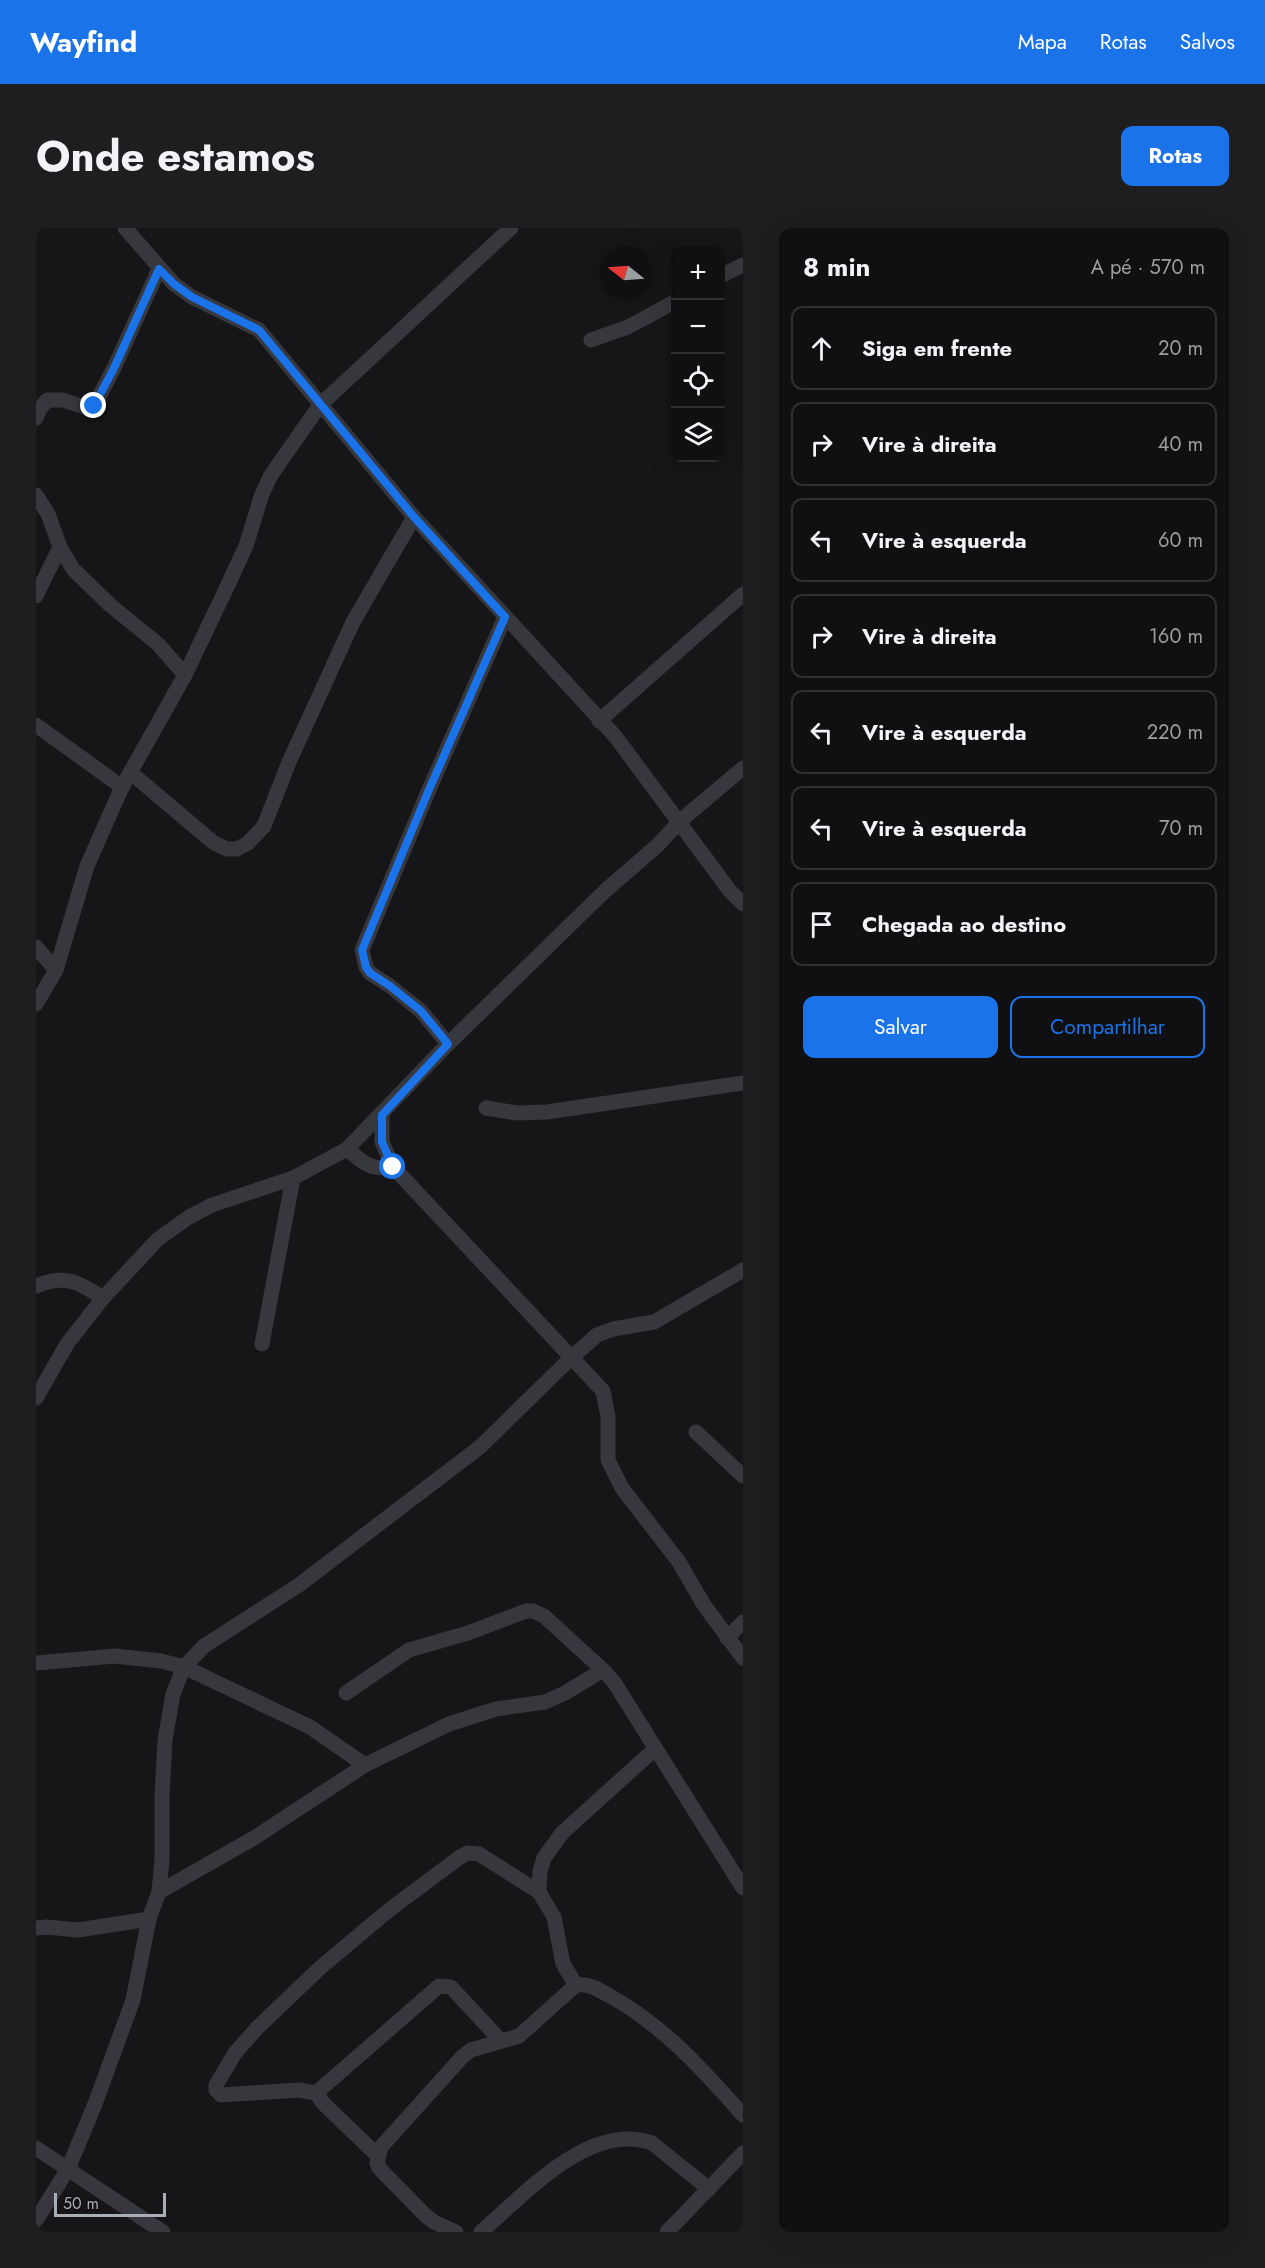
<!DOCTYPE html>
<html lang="pt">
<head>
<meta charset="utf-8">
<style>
  :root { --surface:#101012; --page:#1e1e20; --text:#f1f3f6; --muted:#9c9d9f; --line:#303032; --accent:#1a73e8 }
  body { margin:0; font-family:Jost,sans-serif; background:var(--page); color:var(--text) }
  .controls { position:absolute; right:18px; top:18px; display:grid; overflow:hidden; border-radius:12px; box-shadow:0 6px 24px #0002 }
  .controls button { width:54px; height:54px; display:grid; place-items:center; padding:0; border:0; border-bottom:2px solid var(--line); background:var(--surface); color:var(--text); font:30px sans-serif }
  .compass { position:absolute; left:563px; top:18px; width:54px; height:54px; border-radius:50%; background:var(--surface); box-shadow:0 6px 24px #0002; rotate:287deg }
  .scale { position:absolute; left:18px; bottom:15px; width:112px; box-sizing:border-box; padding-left:6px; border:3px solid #a8adb8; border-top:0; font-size:16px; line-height:21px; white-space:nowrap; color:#a8adb8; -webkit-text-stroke:4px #111113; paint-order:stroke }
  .stop { position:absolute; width:18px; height:18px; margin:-14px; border:4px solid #1a73e8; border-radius:50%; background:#fff }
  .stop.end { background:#1a73e8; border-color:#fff; box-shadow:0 2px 6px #0008 }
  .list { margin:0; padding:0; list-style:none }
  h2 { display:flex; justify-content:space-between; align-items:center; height:78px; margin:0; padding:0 24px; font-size:26px }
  h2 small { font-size:20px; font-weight:400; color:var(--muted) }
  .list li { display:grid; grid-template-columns:39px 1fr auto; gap:18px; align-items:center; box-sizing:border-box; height:84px; margin:0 12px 12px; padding:0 12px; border:2px solid var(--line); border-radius:12px }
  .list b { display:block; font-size:22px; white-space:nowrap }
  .list em { font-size:20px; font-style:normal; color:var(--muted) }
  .actions { display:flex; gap:12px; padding:18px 24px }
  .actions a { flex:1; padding:14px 0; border:2px solid var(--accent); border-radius:12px; text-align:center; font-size:21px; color:var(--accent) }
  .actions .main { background:var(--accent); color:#fff }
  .icon { flex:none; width:33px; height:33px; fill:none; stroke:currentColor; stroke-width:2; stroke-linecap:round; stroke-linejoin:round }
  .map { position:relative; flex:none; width:707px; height:2004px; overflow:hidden; border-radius:12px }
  header { display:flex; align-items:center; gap:36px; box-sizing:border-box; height:84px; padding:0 30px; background:var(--accent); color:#fff }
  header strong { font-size:28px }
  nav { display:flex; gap:33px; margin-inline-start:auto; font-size:21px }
  .intro { display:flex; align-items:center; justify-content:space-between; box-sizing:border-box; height:144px; padding:0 36px }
  h1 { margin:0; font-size:42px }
  .button { padding:15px 27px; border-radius:12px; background:var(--accent); color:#fff; font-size:21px; font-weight:700 }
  main { display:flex; gap:36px; padding:0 36px }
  aside { flex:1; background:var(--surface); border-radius:12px; box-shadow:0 6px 24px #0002 }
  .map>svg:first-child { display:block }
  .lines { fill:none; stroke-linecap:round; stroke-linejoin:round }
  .street { stroke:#37383d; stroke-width:15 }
  .route { stroke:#1a73e8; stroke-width:8 }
</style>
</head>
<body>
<header>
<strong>Wayfind</strong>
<nav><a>Mapa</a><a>Rotas</a><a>Salvos</a></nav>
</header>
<div class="intro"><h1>Onde estamos</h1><a class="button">Rotas</a></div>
<main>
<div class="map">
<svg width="707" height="2004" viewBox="0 0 707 2004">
  <rect width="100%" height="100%" fill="#161618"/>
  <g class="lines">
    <!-- street -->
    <g class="street">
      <path d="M89,0L138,56L156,69L223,102L378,289L579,508L694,663L707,676"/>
      <path d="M684,48L707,37"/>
      <path d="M555,112L592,99L640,73"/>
      <path d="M0,190L3,182L11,172H27L54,181L58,178L78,140L123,41"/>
      <path d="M0,267L12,286L24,319L37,341L74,377L122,416L149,447"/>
      <path d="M0,368L24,319"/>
      <path d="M563,493L707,366"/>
      <path d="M0,497L86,559"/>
      <path d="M94,544L178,615L191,621H201L212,615L228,598L253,534L317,394L378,289"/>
      <path d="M0,719L20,742"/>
      <path d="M0,776L20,742L51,638L86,559L149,447L190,361L210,318L226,266L235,247L284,177L475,0"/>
      <path d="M412,816L385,783L354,758L334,745L330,739L326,722L392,564L469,389"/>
      <path d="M450,880L481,885L511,884L707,855"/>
      <path d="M346,887V914L357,939L567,1163L572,1189V1232L586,1260L643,1334L668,1377L707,1430"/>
      <path d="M311,921C329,936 333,942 357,939"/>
      <path d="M0,1058C29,1046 43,1054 67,1070"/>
      <path d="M226,1116L257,950"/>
      <path d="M0,1170L31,1116L67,1070L122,1011L153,989L176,977L257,950L311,921L412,816L570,662L622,617L643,594L707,540"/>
      <path d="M660,1204L707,1248"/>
      <path d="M691,1410L707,1394"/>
      <path d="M0,1435L79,1428L125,1433L148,1439L274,1499L329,1537"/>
      <path d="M310,1465L373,1422L432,1405L490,1383H497L508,1388L567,1442"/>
      <path d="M123,1664L218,1610L329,1537L413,1496L460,1481L509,1474L529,1465L567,1442L578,1454L707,1660"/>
      <path d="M503,1664L504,1643L508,1630L526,1605L619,1521"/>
      <path d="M0,1700L11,1699L42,1702L113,1691"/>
      <path d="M280,1865L403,1758L415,1759L465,1813"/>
      <path d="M0,1920L127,2004"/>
      <path d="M341,1927L288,1876L280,1865L263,1862L185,1867L180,1862V1857L199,1825L222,1799L285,1739L353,1682L424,1629L432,1625L443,1626L503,1664L518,1689L527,1736L540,1757"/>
      <path d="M0,1992L32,1941L59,1876L97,1772L113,1691L123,1664L126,1632V1568L129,1512L137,1466L148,1439L168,1418L263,1357L444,1219L536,1129L561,1107L577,1101L618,1094L707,1042"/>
      <path d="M420,2004L398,1994L389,1987L343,1940L341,1935L345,1919L427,1828L435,1822L483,1808L540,1757C553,1755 563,1762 574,1768C628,1798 667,1842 707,1887"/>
      <path d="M445,2004C488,1967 553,1893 616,1915L673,1961"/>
      <path d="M631,2004L707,1925"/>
    </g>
  </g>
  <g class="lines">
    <!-- route -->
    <path class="route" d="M58,178L78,140L123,41L138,56L156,69L223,102L378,289L469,389L392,564L326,722L330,739L334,745L354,758L385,783L412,816L346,887V914L357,939"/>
  </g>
</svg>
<div class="controls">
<button>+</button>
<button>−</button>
<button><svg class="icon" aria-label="locate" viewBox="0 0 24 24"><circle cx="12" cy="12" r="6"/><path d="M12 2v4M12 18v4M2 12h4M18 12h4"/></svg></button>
<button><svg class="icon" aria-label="layers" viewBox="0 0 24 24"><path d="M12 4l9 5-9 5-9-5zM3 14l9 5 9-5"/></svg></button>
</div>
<svg class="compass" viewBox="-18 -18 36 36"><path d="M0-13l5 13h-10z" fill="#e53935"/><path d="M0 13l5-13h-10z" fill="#9c9d9f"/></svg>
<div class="scale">50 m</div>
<div class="stop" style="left:357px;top:939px"></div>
<div class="stop end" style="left:58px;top:178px"></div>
</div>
<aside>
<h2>8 min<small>A pé · 570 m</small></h2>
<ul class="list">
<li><svg class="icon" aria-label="ahead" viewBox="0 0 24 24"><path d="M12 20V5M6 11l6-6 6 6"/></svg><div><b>Siga em frente</b></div><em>20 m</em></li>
<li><svg class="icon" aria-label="right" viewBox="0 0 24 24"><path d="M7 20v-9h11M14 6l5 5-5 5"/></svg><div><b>Vire à direita</b></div><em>40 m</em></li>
<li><svg class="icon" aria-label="left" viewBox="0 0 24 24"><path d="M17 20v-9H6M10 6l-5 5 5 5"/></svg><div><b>Vire à esquerda</b></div><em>60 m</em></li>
<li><svg class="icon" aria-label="right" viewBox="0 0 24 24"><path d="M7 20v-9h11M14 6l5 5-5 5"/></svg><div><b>Vire à direita</b></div><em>160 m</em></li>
<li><svg class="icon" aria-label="left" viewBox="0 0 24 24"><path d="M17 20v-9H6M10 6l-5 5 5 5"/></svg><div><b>Vire à esquerda</b></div><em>220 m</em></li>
<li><svg class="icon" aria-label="left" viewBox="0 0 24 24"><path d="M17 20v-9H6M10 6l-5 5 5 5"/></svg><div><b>Vire à esquerda</b></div><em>70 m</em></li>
<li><svg class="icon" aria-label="arrive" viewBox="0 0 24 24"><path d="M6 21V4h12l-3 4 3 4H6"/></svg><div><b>Chegada ao destino</b></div></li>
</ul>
<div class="actions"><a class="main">Salvar</a><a>Compartilhar</a></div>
</aside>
</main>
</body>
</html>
